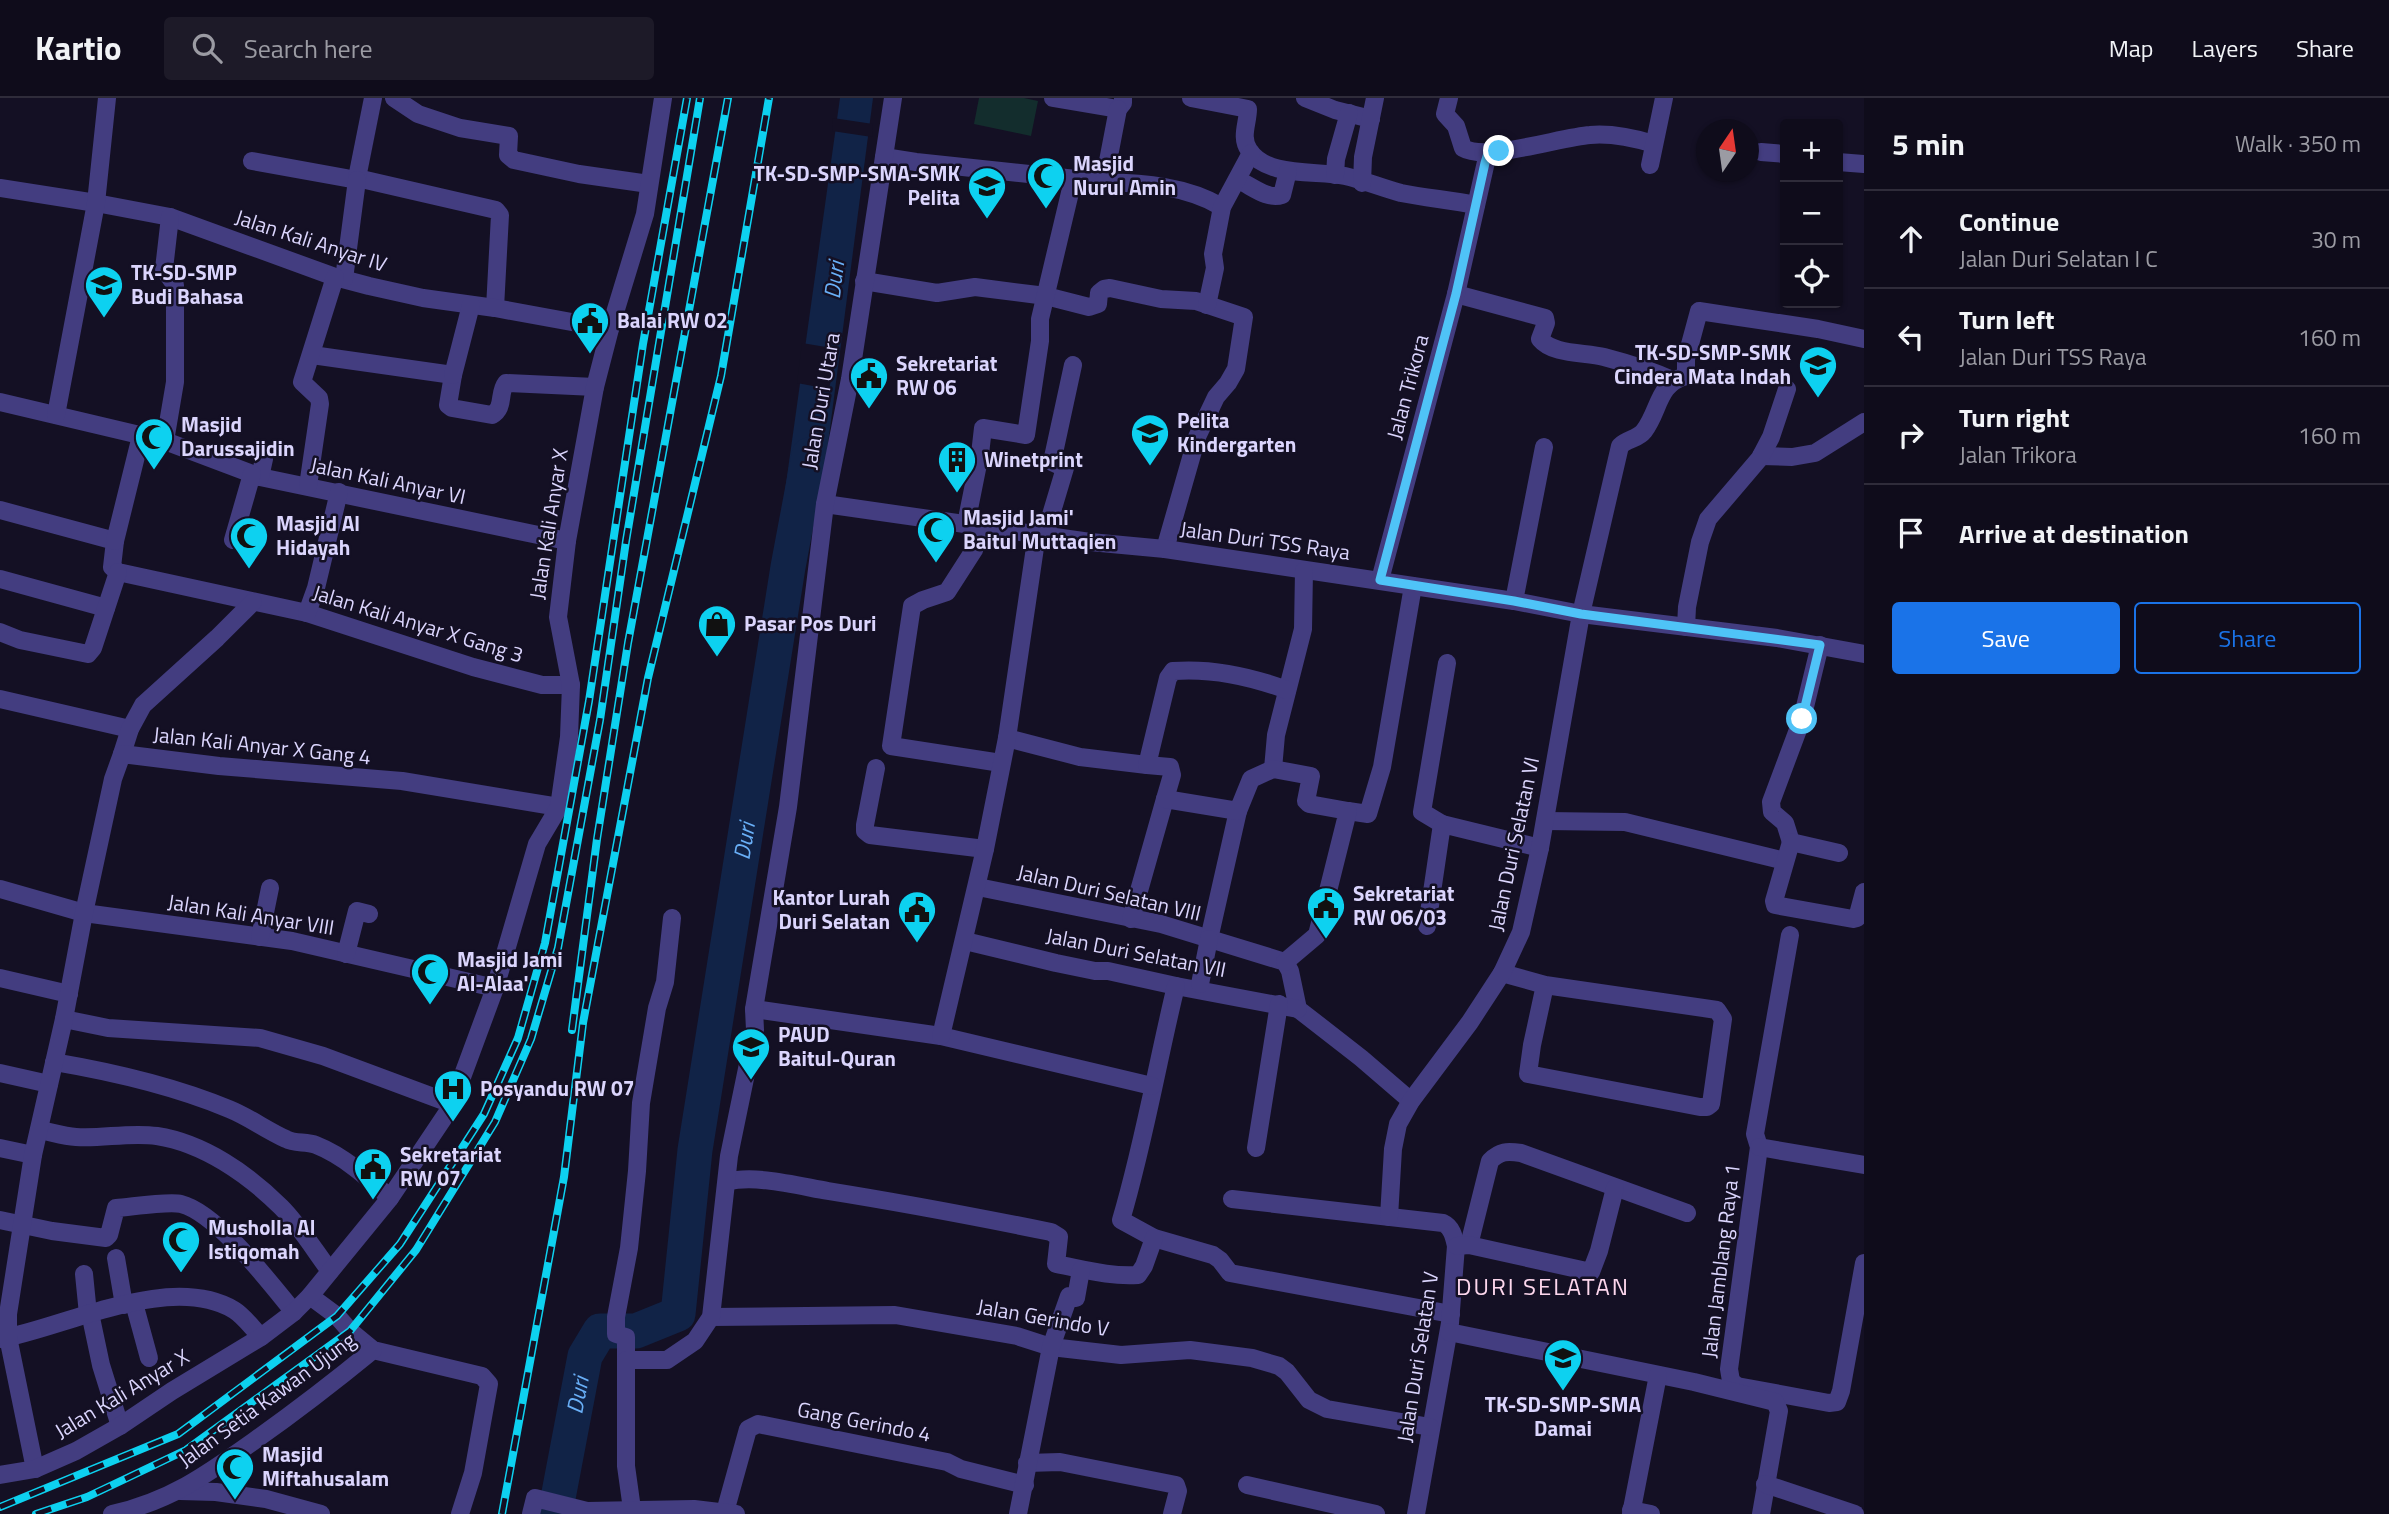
<!DOCTYPE html>
<html lang="en">
<head>
<meta charset="utf-8">
<style>
  :root { --surface:#0f0c1b; --page:#1d1a28; --text:#f1f3f6; --muted:#9b9ba3; --line:#2f2c3a; --accent:#1a73e8 }
  body { margin:0; font-family:"Titillium Web",sans-serif; background:var(--page); color:var(--text) }
  .controls { position:absolute; right:21px; top:21px; display:grid; overflow:hidden; border-radius:7px; box-shadow:0 2px 5px #0004 }
  .controls button { width:63px; height:63px; display:grid; place-items:center; padding:0; border:0; border-bottom:2px solid var(--line); background:var(--surface); color:var(--text); font:35px sans-serif }
  .compass { position:absolute; left:1696px; top:21px; width:63px; height:63px; border-radius:50%; background:var(--surface); box-shadow:0 2px 5px #0004; rotate:13deg }
  .stop { position:absolute; width:21px; height:21px; margin:-16px; border:5px solid #4fc3f7; border-radius:50%; background:#fff }
  .stop.end { background:#4fc3f7; border-color:#fff; box-shadow:0 2px 7px #0008 }
  .list { margin:0; padding:0; list-style:none }
  h2 { display:flex; justify-content:space-between; align-items:center; height:91px; margin:0; padding:0 28px; font-size:30px }
  h2 small { font-size:23px; font-weight:400; color:var(--muted) }
  .list li { display:grid; grid-template-columns:46px 1fr auto; gap:21px; align-items:center; box-sizing:border-box; height:98px; padding:0 28px; border-top:2px solid var(--line) }
  .list b { display:block; font-size:26px; white-space:nowrap }
  .list p { margin:0; font-size:23px; white-space:nowrap; color:var(--muted) }
  .list em { font-size:23px; font-style:normal; color:var(--muted) }
  .actions { display:flex; gap:14px; padding:21px 28px }
  .actions a { flex:1; padding:16px 0; border:2px solid var(--accent); border-radius:7px; text-align:center; font-size:24px; color:var(--accent) }
  .actions .main { background:var(--accent); color:#fff }
  .icon { flex:none; width:38px; height:38px; fill:none; stroke:currentColor; stroke-width:2; stroke-linecap:round; stroke-linejoin:round }
  .map { position:relative; flex:none; width:1864px; height:1416px; overflow:hidden }
  header { display:flex; align-items:center; gap:42px; box-sizing:border-box; height:98px; padding:0 35px; background:var(--surface); border-bottom:2px solid var(--line) }
  header strong { font-size:33px }
  nav { display:flex; gap:38px; margin-inline-start:auto; font-size:24px }
  .search { width:490px; height:63px; background:var(--page); display:flex; align-items:center; gap:18px; box-sizing:border-box; padding:0 24px; border-radius:7px; color:var(--muted); font-size:26px }
  main { display:flex }
  aside { flex:1; background:var(--surface) }
  .map>svg:first-child { display:block }
  .green { fill:#132d2d }
  .water { fill:#112347 }
  .pier { fill:#141024 }
  .lines { fill:none; stroke-linecap:round; stroke-linejoin:round }
  .river { stroke:#112347; stroke-width:35 }
  .minor { stroke:#433d80; stroke-width:18 }
  .rail-casing { stroke:#0dd1f0; stroke-width:8 }
  .rail { stroke:#141024; stroke-width:5; stroke-dasharray:16; stroke-linecap:butt }
  .route { stroke:#4fc3f7; stroke-width:9 }
  .labels { text-anchor:middle; stroke-width:5; stroke-linejoin:round; paint-order:stroke }
  .poi-label { font-size:21px; font-weight:bold; fill:#dbd5fd; stroke:#141024; text-anchor:start }
  .street-label { font-size:21px; fill:#dbd5fd; stroke:#141024 }
  .water-label { font-size:23px; font-style:italic; fill:#69aff7; stroke:#141024 }
  .quarter-label { font-size:24px; letter-spacing:2px; fill:#fdd7ed; stroke:#141024 }
</style>
</head>
<body>
<header>
<strong>Kartio</strong>
<div class="search"><svg class="icon" aria-label="search" viewBox="0 0 24 24"><circle cx="10" cy="10" r="6"/><path d="M15 15l6 6"/></svg>Search here</div>
<nav><a>Map</a><a>Layers</a><a>Share</a></nav>
</header>
<main>
<div class="map">
<svg width="1864" height="1416" viewBox="0 0 1864 1416">
  <rect width="100%" height="100%" fill="#141024"/>
  <!-- green -->
  <path class="green" d="M979,0H1024L1038,3L1031,38L974,26Z"/>
  <!-- water -->
  <path class="water" d="M840,0H873L820,407L784,400Z"/>
  <!-- pier -->
  <g class="pier">
    <path d="M833,20L873,26L872,39L832,33Z"/>
    <path d="M802,245L838,251L829,291L797,285Z"/>
  </g>
  <g class="lines">
    <!-- river -->
    <path class="river" id="s1" d="M555,1416L585,1258L600,1233H636L678,1216L695,1052L788,469L809,357"/>
    <!-- minor -->
    <g class="minor">
      <path d="M394,0L418,16L460,30L509,38L508,57L514,62L579,76L649,86"/>
      <path d="M1053,0L1118,11L1123,5V0"/>
      <path d="M1191,0L1248,11C1248,25 1240,39 1249,52C1267,80 1316,72 1345,78C1363,82 1382,90 1401,95C1426,100 1451,102 1476,107"/>
      <path d="M1305,0L1335,12L1371,21"/>
      <path d="M1449,0L1445,16L1456,28L1463,50C1486,64 1561,39 1590,37C1611,35 1634,40 1654,46"/>
      <path d="M1761,54L1785,56"/>
      <path d="M884,59L916,64L1104,84L1118,11"/>
      <path d="M252,63L357,82V80L496,112L500,117L495,210"/>
      <path d="M1838,64L1864,66"/>
      <path d="M1650,67L1664,0"/>
      <path d="M1335,77L1336,61L1349,15"/>
      <path d="M357,80L373,0"/>
      <path d="M1238,82C1252,88 1267,102 1282,97L1288,73"/>
      <path d="M1104,84C1144,85 1187,88 1222,109"/>
      <path d="M1362,85L1363,59L1375,0"/>
      <path d="M0,90L96,105L170,119L335,179L369,188L423,200L495,210L610,231"/>
      <path d="M344,181L357,82"/>
      <path d="M864,183L937,195L975,189L1046,198L1089,209L1098,206L1099,195L1104,191L1110,190L1161,201L1196,203L1244,219L1236,271L1228,285L1216,299L1197,339L1165,451"/>
      <path d="M1456,196L1545,220L1546,225L1540,241C1553,257 1585,254 1604,259C1627,265 1650,272 1672,282"/>
      <path d="M1207,207L1215,170L1213,156L1222,109L1251,55"/>
      <path d="M312,257L453,277L448,307L452,310L492,317C505,310 498,295 506,285L595,289"/>
      <path d="M453,277L471,207"/>
      <path d="M0,304L165,343L260,379L567,443"/>
      <path d="M56,317L96,105L107,0"/>
      <path d="M165,343L175,284V187L164,171L170,119"/>
      <path d="M1761,358L1792,359L1815,355L1864,324"/>
      <path d="M260,379L264,361"/>
      <path d="M308,388L320,306L319,300L302,284L335,179"/>
      <path d="M825,406L1090,444L1165,451L1514,503L1581,516L1777,540L1864,556"/>
      <path d="M0,412L115,443L112,469L118,474L307,515L473,569L542,587H571"/>
      <path d="M966,426L980,356L983,330L1026,337L1040,243V221L1073,82"/>
      <path d="M980,428L974,452L947,494L923,502L912,508L891,648L1001,665"/>
      <path d="M1045,437L1065,370L1052,364L1073,267"/>
      <path d="M233,442L252,376"/>
      <path d="M115,443L141,338"/>
      <path d="M0,481L106,510"/>
      <path d="M1380,482L1456,196L1488,55"/>
      <path d="M1514,503L1544,349"/>
      <path d="M307,515L316,490L339,394"/>
      <path d="M1686,529L1687,509L1700,444L1708,421L1760,360L1771,339L1787,291"/>
      <path d="M0,534L20,542L88,556L93,550L118,474"/>
      <path d="M0,601L130,631"/>
      <path d="M1007,640L1080,659L1147,667"/>
      <path d="M122,656L130,631L143,607L217,540L253,504"/>
      <path d="M876,670L865,727V733L870,737L985,751"/>
      <path d="M1273,671L1276,637L1303,531L1304,473"/>
      <path d="M1348,713L1368,716L1382,669L1413,488"/>
      <path d="M1545,723L1625,724L1785,763"/>
      <path d="M1442,726L1422,714L1447,565"/>
      <path d="M1791,744L1785,725L1772,714L1771,704L1802,621L1820,547"/>
      <path d="M1839,755L1791,744L1774,803L1775,807L1853,821L1857,820L1864,794"/>
      <path d="M978,789L1161,826L1285,864L1290,873L1298,911L1361,960L1411,1003"/>
      <path d="M0,791L84,815L292,843L495,890"/>
      <path d="M1131,821L1165,701"/>
      <path d="M1427,828L1442,726L1540,750"/>
      <path d="M1790,837L1755,1036L1759,1049L1729,1271L1731,1283L1737,1288L1829,1305L1837,1304L1841,1293L1864,1165"/>
      <path d="M260,839L270,790"/>
      <path d="M1209,841L1238,713"/>
      <path d="M965,843L1056,865L1095,873H1108L1176,888L1298,911"/>
      <path d="M346,856L357,813L369,816"/>
      <path d="M1285,864L1317,837L1348,713L1309,706L1306,703L1311,678L1273,671L1251,681L1238,713L1165,701L1172,677L1170,669L1147,667L1168,580L1173,573C1211,570 1252,579 1287,592"/>
      <path d="M1502,875L1545,887L1717,912L1723,921L1711,1006L1707,1009H1700L1528,976L1532,947L1545,887"/>
      <path d="M0,880L69,896"/>
      <path d="M1200,886L1209,841"/>
      <path d="M1176,888C1157,966 1144,1045 1121,1122L1154,1140L1213,1157L1220,1162L1230,1175L1451,1216"/>
      <path d="M754,911L941,938L1152,988"/>
      <path d="M64,921L108,930L260,940L323,958L452,1006"/>
      <path d="M941,938L985,751L1007,640L1037,436"/>
      <path d="M54,964C113,974 174,988 229,1011C249,1019 266,1032 286,1041C295,1046 306,1043 316,1047C344,1058 368,1080 390,1100"/>
      <path d="M0,975L49,986"/>
      <path d="M39,1032C51,1034 63,1038 76,1039C102,1041 129,1034 157,1038C203,1045 248,1076 281,1109C299,1127 315,1153 330,1173"/>
      <path d="M1759,1049L1864,1067"/>
      <path d="M0,1050L33,1057"/>
      <path d="M1256,1050L1279,906"/>
      <path d="M727,1084C754,1076 799,1088 828,1093C903,1105 977,1119 1051,1134L1059,1139L1056,1166C1083,1171 1110,1179 1138,1177L1144,1168L1154,1140"/>
      <path d="M1232,1101L1443,1125C1452,1129 1454,1139 1456,1148L1450,1225L1416,1416"/>
      <path d="M1389,1119L1393,1051L1398,1026L1411,1003L1470,924L1502,875L1521,834L1540,750L1581,516L1620,348C1627,341 1638,341 1644,333C1660,312 1657,286 1686,278V261L1699,213L1818,231L1864,241"/>
      <path d="M0,1122L52,1133L106,1140L109,1137L116,1110C131,1109 168,1103 181,1106C217,1115 270,1185 294,1214"/>
      <path d="M1469,1147L1490,1063C1500,1053 1507,1053 1521,1055L1687,1115"/>
      <path d="M1457,1148L1469,1147L1591,1174L1599,1153L1615,1090"/>
      <path d="M116,1160L124,1207"/>
      <path d="M84,1176L88,1216"/>
      <path d="M310,1198L337,1218L350,1233L373,1252L482,1278L489,1286L473,1375L460,1416"/>
      <path d="M134,1205L149,1260"/>
      <path d="M90,1215L101,1267L120,1328"/>
      <path d="M711,1219L895,1217L1017,1238L1051,1249L1121,1257L1190,1252L1252,1260L1279,1268L1287,1274L1309,1302L1327,1311L1430,1329"/>
      <path d="M1449,1234L1694,1284L1775,1304L1779,1313L1761,1416"/>
      <path d="M0,1241C66,1229 170,1174 234,1212C244,1218 253,1231 261,1239"/>
      <path d="M626,1262V1239L616,1236V1219L629,1150L637,1073L641,1005L657,910L665,884L672,820"/>
      <path d="M1027,1365L1060,1364L1176,1387L1178,1393L1172,1416"/>
      <path d="M35,1371L8,1239V1216L33,1057L64,921L84,815L113,681L122,656L219,668L402,683L559,709"/>
      <path d="M0,1377L35,1371L76,1353L120,1328L172,1293L261,1239L294,1214L310,1198L390,1100L451,1009L495,890L537,746L559,709L569,639L571,587L558,519L567,443L595,289L610,231L645,116L663,0"/>
      <path d="M1765,1386L1855,1416"/>
      <path d="M1247,1387L1376,1416"/>
      <path d="M180,1393L216,1394L266,1401L321,1416"/>
      <path d="M632,1411L626,1368V1262H667L695,1243L711,1219L729,1058L755,932L754,911L788,709L825,406L850,281L893,0"/>
      <path d="M1631,1412L1651,1416"/>
      <path d="M725,1414L748,1331L758,1326L947,1364L961,1371L1025,1387"/>
      <path d="M112,1416C170,1403 206,1377 254,1343C295,1314 334,1284 373,1252"/>
      <path d="M531,1416L535,1400L587,1413L694,1411L736,1416"/>
      <path d="M1018,1416L1051,1249L1069,1198L1076,1200L1081,1172"/>
      <path d="M1631,1416L1658,1277"/>
    </g>
    <!-- rail casing -->
    <g class="rail-casing">
      <g id="rail">
        <path d="M572,932L597,741L628,545L728,0"/>
        <path d="M0,1409L178,1336L337,1218L400,1146L484,1016L518,940L545,845L589,603L643,246L687,0"/>
        <path d="M36,1416L87,1399L186,1352L350,1233L416,1152L495,1024L531,941L558,850L600,622L626,443L700,0"/>
        <path d="M502,1416L564,1079L583,925L648,580L721,278L769,0"/>
      </g>
    </g>
    <!-- rail -->
    <use href="#rail" class="rail"/>
  </g>
  <g class="lines">
    <!-- route -->
    <path class="route" d="M1499,53L1488,55L1485,65L1456,196L1380,482L1514,503L1581,516L1820,547L1802,621"/>
  </g>
  <!-- icons -->
  <defs>
    <g id="mosque-pin" transform="scale(2.0125)"><path d="M0 17L-7.5 6A9.5 9.5 0 1 1 7.5 6Z" fill="#0dd1f0" stroke="#141024"/><path d="M3.5-4.9A6 6 0 1 0 3.5 4.9A5 5 0 1 1 3.5-4.9Z" fill="#111"/></g>
    <g id="school-pin" transform="scale(2.0125)"><path d="M0 17L-7.5 6A9.5 9.5 0 1 1 7.5 6Z" fill="#0dd1f0" stroke="#141024"/><path d="M0-5L7-2L0 1L-7-2ZM-4 1L0 2.5L4 1V4Q0 6-4 4Z" fill="#111"/></g>
    <g id="civic-pin" transform="scale(2.0125)"><path d="M0 17L-7.5 6A9.5 9.5 0 1 1 7.5 6Z" fill="#0dd1f0" stroke="#141024"/><path d="M-.6-6.5H3V-4.5H.6V-3L4-1V1h2V6H-6V1h2V-1L-.6-3ZM-1.2 2.5V6h2.4V2.5Z" fill="#111"/></g>
    <g id="building-pin" transform="scale(2.0125)"><path d="M0 17L-7.5 6A9.5 9.5 0 1 1 7.5 6Z" fill="#0dd1f0" stroke="#141024"/><path d="M-4-6H4V6H1V3H-1V6H-4ZM-2.5-4.3h1.7v1.8h-1.7ZM.8-4.3h1.7v1.8H.8ZM-2.5-1h1.7V.8h-1.7ZM.8-1h1.7V.8H.8Z" fill="#111"/></g>
    <g id="shop-pin" transform="scale(2.0125)"><path d="M0 17L-7.5 6A9.5 9.5 0 1 1 7.5 6Z" fill="#0dd1f0" stroke="#141024"/><path d="M-5-2.5h2.3a2.7 3.5 0 0 1 5.4 0H5L5.5 6h-11ZM-1.5-2.5h3a1.5 2.3 0 0 0-3 0Z" fill="#111"/></g>
    <g id="hospital-pin" transform="scale(2.0125)"><path d="M0 17L-7.5 6A9.5 9.5 0 1 1 7.5 6Z" fill="#0dd1f0" stroke="#141024"/><path d="M-5-5h3v3.5h4V-5h3V5h-3V1.5h-4V5h-3Z" fill="#111"/></g>
  </defs>
  <g fill-rule="evenodd">
    <use href="#mosque-pin" x="1046" y="78"/>
    <use href="#school-pin" x="987" y="88"/>
    <use href="#school-pin" x="104" y="187"/>
    <use href="#civic-pin" x="590" y="223"/>
    <use href="#school-pin" x="1818" y="267"/>
    <use href="#civic-pin" x="869" y="278"/>
    <use href="#school-pin" x="1150" y="335"/>
    <use href="#mosque-pin" x="154" y="339"/>
    <use href="#building-pin" x="957" y="362"/>
    <use href="#mosque-pin" x="936" y="432"/>
    <use href="#mosque-pin" x="249" y="438"/>
    <use href="#shop-pin" x="717" y="526"/>
    <use href="#civic-pin" x="1326" y="808"/>
    <use href="#civic-pin" x="917" y="812"/>
    <use href="#mosque-pin" x="430" y="874"/>
    <use href="#school-pin" x="751" y="949"/>
    <use href="#hospital-pin" x="453" y="991"/>
    <use href="#civic-pin" x="373" y="1069"/>
    <use href="#mosque-pin" x="181" y="1142"/>
    <use href="#school-pin" x="1563" y="1260"/>
    <use href="#mosque-pin" x="235" y="1369"/>
  </g>
  <g class="labels">
    <!-- poi labels -->
    <g class="poi-label">
      <text x="1073" y="73">Masjid<tspan x="1073" dy="24">Nurul Amin</tspan></text>
      <text x="960" y="83" text-anchor="end">TK-SD-SMP-SMA-SMK<tspan x="960" dy="24">Pelita</tspan></text>
      <text x="131" y="182">TK-SD-SMP<tspan x="131" dy="24">Budi Bahasa</tspan></text>
      <text x="617" y="230">Balai RW 02</text>
      <text x="1791" y="262" text-anchor="end">TK-SD-SMP-SMK<tspan x="1791" dy="24">Cindera Mata Indah</tspan></text>
      <text x="896" y="273">Sekretariat<tspan x="896" dy="24">RW 06</tspan></text>
      <text x="1177" y="330">Pelita<tspan x="1177" dy="24">Kindergarten</tspan></text>
      <text x="181" y="334">Masjid<tspan x="181" dy="24">Darussajidin</tspan></text>
      <text x="984" y="369">Winetprint</text>
      <text x="963" y="427">Masjid Jami'<tspan x="963" dy="24">Baitul Muttaqien</tspan></text>
      <text x="276" y="433">Masjid Al<tspan x="276" dy="24">Hidayah</tspan></text>
      <text x="744" y="533">Pasar Pos Duri</text>
      <text x="1353" y="803">Sekretariat<tspan x="1353" dy="24">RW 06/03</tspan></text>
      <text x="890" y="807" text-anchor="end">Kantor Lurah<tspan x="890" dy="24">Duri Selatan</tspan></text>
      <text x="457" y="869">Masjid Jami<tspan x="457" dy="24">Al-Alaa'</tspan></text>
      <text x="778" y="944">PAUD<tspan x="778" dy="24">Baitul-Quran</tspan></text>
      <text x="480" y="998">Posyandu RW 07</text>
      <text x="400" y="1064">Sekretariat<tspan x="400" dy="24">RW 07</tspan></text>
      <text x="208" y="1137">Musholla Al<tspan x="208" dy="24">Istiqomah</tspan></text>
      <text x="1563" y="1314" text-anchor="middle">TK-SD-SMP-SMA<tspan x="1563" dy="24">Damai</tspan></text>
      <text x="262" y="1364">Masjid<tspan x="262" dy="24">Miftahusalam</tspan></text>
    </g>
    <!-- street labels -->
    <g class="street-label">
      <text transform="translate(311 143) rotate(18)" y="7">Jalan Kali Anyar IV</text>
      <text transform="translate(1408 289) rotate(-75)" y="7">Jalan Trikora</text>
      <text transform="translate(821 303) rotate(-80)" y="7">Jalan Duri Utara</text>
      <text transform="translate(388 383) rotate(12)" y="7">Jalan Kali Anyar VI</text>
      <text transform="translate(549 426) rotate(-81)" y="7">Jalan Kali Anyar X</text>
      <text transform="translate(1265 443) rotate(8)" y="7">Jalan Duri TSS Raya</text>
      <text transform="translate(418 526) rotate(17)" y="7">Jalan Kali Anyar X Gang 3</text>
      <text transform="translate(262 648) rotate(6)" y="7">Jalan Kali Anyar X Gang 4</text>
      <text transform="translate(1514 746) rotate(-78)" y="7">Jalan Duri Selatan VI</text>
      <text transform="translate(1109 795) rotate(13)" y="7">Jalan Duri Selatan VIII</text>
      <text transform="translate(251 817) rotate(9)" y="7">Jalan Kali Anyar VIII</text>
      <text transform="translate(1136 855) rotate(11)" y="7">Jalan Duri Selatan VII</text>
      <text transform="translate(1721 1163) rotate(-83)" y="7">Jalan Jamblang Raya 1</text>
      <text transform="translate(1043 1220) rotate(10)" y="7">Jalan Gerindo V</text>
      <text transform="translate(1418 1259) rotate(-81)" y="7">Jalan Duri Selatan V</text>
      <text transform="translate(122 1296) rotate(-31)" y="7">Jalan Kali Anyar X</text>
      <text transform="translate(267 1302) rotate(-36)" y="7">Jalan Setia Kawan Ujung</text>
      <text transform="translate(864 1324) rotate(11)" y="7">Gang Gerindo 4</text>
    </g>
    <!-- water labels -->
    <g class="water-label">
      <text transform="translate(834 182) rotate(-83)" y="8">Duri</text>
      <text dy="8" stroke="none"><textPath href="#s1" startOffset="749">Duri</textPath></text>
      <text dy="8" stroke="none"><textPath href="#s1" startOffset="121">Duri</textPath></text>
    </g>
    <!-- quarter labels -->
    <g class="quarter-label">
      <text x="1543" y="1197">DURI SELATAN</text>
    </g>
  </g>
</svg>
<div class="controls">
<button>+</button>
<button>−</button>
<button><svg class="icon" aria-label="locate" viewBox="0 0 24 24"><circle cx="12" cy="12" r="6"/><path d="M12 2v4M12 18v4M2 12h4M18 12h4"/></svg></button>
</div>
<svg class="compass" viewBox="-18 -18 36 36"><path d="M0-13l5 13h-10z" fill="#e53935"/><path d="M0 13l5-13h-10z" fill="#9b9ba3"/></svg>
<div class="stop" style="left:1802px;top:621px"></div>
<div class="stop end" style="left:1499px;top:53px"></div>
</div>
<aside>
<h2>5 min<small>Walk · 350 m</small></h2>
<ul class="list">
<li><svg class="icon" aria-label="ahead" viewBox="0 0 24 24"><path d="M12 20V5M6 11l6-6 6 6"/></svg><div><b>Continue</b><p>Jalan Duri Selatan I C</p></div><em>30 m</em></li>
<li><svg class="icon" aria-label="left" viewBox="0 0 24 24"><path d="M17 20v-9H6M10 6l-5 5 5 5"/></svg><div><b>Turn left</b><p>Jalan Duri TSS Raya</p></div><em>160 m</em></li>
<li><svg class="icon" aria-label="right" viewBox="0 0 24 24"><path d="M7 20v-9h11M14 6l5 5-5 5"/></svg><div><b>Turn right</b><p>Jalan Trikora</p></div><em>160 m</em></li>
<li><svg class="icon" aria-label="arrive" viewBox="0 0 24 24"><path d="M6 21V4h12l-3 4 3 4H6"/></svg><div><b>Arrive at destination</b></div></li>
</ul>
<div class="actions"><a class="main">Save</a><a>Share</a></div>
</aside>
</main>
</body>
</html>
